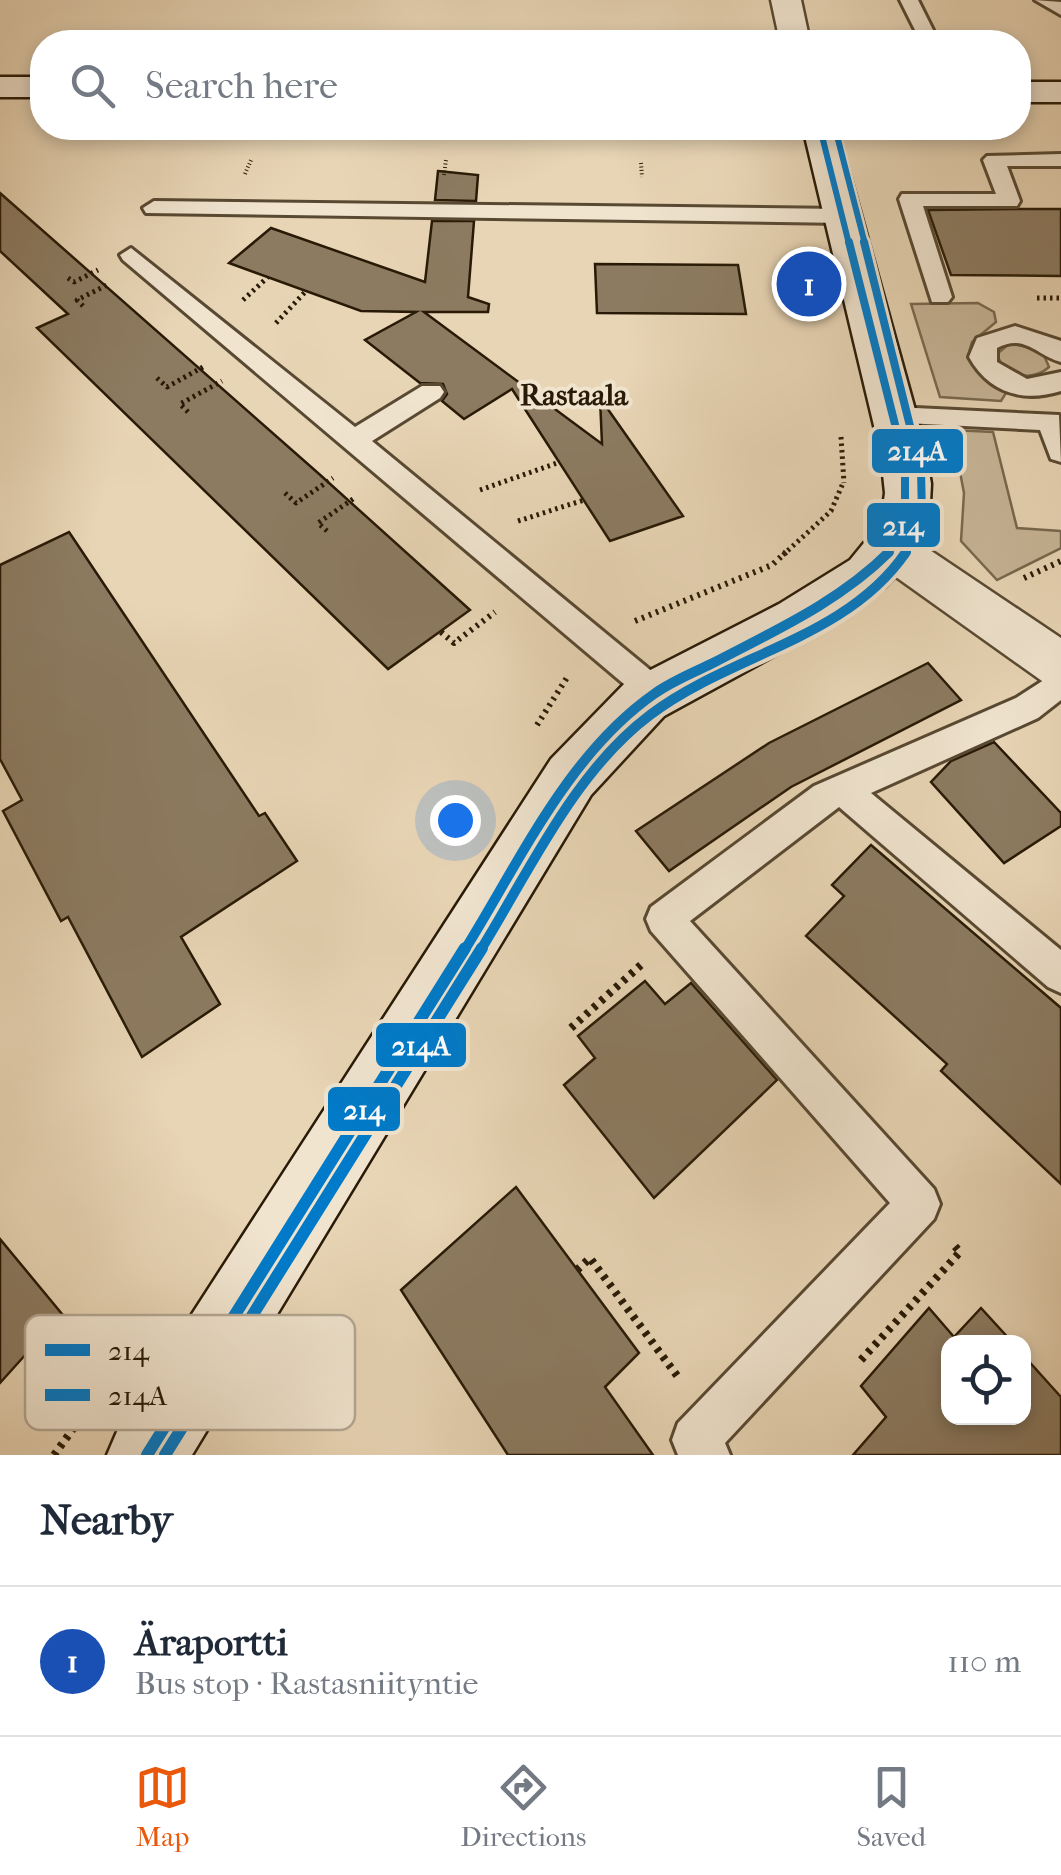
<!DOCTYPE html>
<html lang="en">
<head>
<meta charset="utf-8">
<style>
  :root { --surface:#fff; --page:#f2f2f3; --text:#1f2937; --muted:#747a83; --line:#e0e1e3; --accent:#ea580c }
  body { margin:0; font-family:"IM FELL French Canon",serif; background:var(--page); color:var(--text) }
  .controls { position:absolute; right:30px; bottom:30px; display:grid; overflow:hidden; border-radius:20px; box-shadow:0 5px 15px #0003 }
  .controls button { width:90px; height:90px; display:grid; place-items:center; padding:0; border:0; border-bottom:2px solid var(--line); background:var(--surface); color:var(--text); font:50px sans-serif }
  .you { position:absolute; left:455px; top:820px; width:35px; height:35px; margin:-25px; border:8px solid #fff; border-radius:50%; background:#1a73e8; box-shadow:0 0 0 15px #1a73e833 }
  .badge { display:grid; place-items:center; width:65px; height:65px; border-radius:50%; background:var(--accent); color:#fff; font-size:32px; font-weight:700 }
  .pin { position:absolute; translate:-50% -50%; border:5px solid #fff; box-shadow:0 2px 10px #0006 }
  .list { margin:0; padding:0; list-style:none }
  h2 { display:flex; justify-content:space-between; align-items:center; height:130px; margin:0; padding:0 40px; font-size:42px }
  h2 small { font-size:32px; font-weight:400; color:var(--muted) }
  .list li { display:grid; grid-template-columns:65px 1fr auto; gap:30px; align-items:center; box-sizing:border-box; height:150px; padding:0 40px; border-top:2px solid var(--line) }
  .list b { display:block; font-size:38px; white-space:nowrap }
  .list p { margin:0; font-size:32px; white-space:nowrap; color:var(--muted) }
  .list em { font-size:32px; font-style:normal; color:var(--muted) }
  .icon { flex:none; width:55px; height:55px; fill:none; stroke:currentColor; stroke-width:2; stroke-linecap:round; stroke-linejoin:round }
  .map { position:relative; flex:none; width:1061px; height:1455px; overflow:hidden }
  .search { position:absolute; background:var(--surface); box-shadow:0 5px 15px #0003; left:30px; right:30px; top:30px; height:110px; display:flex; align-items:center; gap:25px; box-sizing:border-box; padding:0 35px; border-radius:40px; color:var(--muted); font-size:38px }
  .sheet { height:280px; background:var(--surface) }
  nav { display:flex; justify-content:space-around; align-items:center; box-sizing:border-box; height:140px; border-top:2px solid var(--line); background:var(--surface); font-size:28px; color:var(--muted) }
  nav a { display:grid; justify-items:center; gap:5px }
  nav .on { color:var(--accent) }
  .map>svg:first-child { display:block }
  .green { fill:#c7b597; stroke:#78684e; stroke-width:2.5 }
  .building { fill:#8c7b61; stroke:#281a06; stroke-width:2.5 }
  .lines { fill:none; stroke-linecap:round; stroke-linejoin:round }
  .lane-casing { stroke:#584932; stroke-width:6 }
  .street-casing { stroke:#584932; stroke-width:5 }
  .secondary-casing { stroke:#281a06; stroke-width:5 }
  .path-far3 { stroke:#281a06; stroke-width:4; stroke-dasharray:1 2.5; stroke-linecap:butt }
  .path-far2 { stroke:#281a06; stroke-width:5; stroke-dasharray:2.5 4; stroke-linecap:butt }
  .path-far1 { stroke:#281a06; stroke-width:6; stroke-dasharray:2.5 5; stroke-linecap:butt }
  .path { stroke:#281a06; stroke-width:8; stroke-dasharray:4 6; stroke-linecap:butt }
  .lane { fill:#f0e4cf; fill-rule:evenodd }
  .street { fill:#f0e4cf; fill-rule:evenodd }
  .secondary { fill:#f0e4cf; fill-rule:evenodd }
  .bus-1-far3-casing { stroke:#f0e4cf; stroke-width:11 }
  .bus-1-far2-casing { stroke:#f0e4cf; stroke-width:14 }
  .bus-1-far1-casing { stroke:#f0e4cf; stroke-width:18 }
  .bus-1-casing { stroke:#f0e4cf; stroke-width:20 }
  .bus-2-far3-casing { stroke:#f0e4cf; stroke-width:11 }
  .bus-2-far2-casing { stroke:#f0e4cf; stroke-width:14 }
  .bus-2-far1-casing { stroke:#f0e4cf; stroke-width:18 }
  .bus-2-casing { stroke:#f0e4cf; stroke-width:20 }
  .bus-1-far3 { stroke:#007ac9; stroke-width:6 }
  .bus-1-far2 { stroke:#007ac9; stroke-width:8 }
  .bus-1-far1 { stroke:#007ac9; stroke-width:10 }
  .bus-1 { stroke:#007ac9; stroke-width:12 }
  .bus-2-far3 { stroke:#007ac9; stroke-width:6 }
  .bus-2-far2 { stroke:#007ac9; stroke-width:8 }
  .bus-2-far1 { stroke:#007ac9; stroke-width:10 }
  .bus-2 { stroke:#007ac9; stroke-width:12 }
  .labels { text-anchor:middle; stroke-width:8; stroke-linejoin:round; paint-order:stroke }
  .far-quarter-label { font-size:30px; font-weight:bold; fill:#281a06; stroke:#f0e4cf }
  .key { fill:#f0e4cf; stroke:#b4a793; stroke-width:2.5 }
  .key-label { font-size:28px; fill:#281a06 }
  .line-badge { stroke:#f0e4cf; stroke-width:4 }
  .badge-label { font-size:28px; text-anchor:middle; font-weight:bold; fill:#fff }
</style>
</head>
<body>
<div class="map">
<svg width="1061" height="1455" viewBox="0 0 1061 1455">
  <rect width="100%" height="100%" fill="#e8d5b5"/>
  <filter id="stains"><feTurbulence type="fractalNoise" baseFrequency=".002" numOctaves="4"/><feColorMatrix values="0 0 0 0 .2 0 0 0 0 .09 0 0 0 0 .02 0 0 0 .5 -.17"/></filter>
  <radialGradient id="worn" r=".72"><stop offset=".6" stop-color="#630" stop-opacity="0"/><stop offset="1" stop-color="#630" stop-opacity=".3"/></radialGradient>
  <!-- green -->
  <g class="green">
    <path d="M978,303L994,312L996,322L972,342L968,356L984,374L1006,387V393L1001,401L940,397L911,304Z"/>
    <path d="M1010,343L1042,351L1049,367C1032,382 1004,377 997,354Z"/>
    <path d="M952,430L993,432L1017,528L1061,531V548L997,580L961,541L964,493Z"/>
  </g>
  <!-- building -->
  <g class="building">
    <path d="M438,171L478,175L476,201L435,200Z"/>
    <path d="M0,193L318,473L470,610L388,669L37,328L68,314L0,251Z"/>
    <path d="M1018,209H1061V276L951,275L928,210Z"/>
    <path d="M432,221H474L468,297L489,304L488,312H424L602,444L600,398L683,516L610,541L512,389L464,419L442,401L447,394L443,384L420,383L365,340L416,312L361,311L229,263L271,228L425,282Z"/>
    <path d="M595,264L738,265L746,314L597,313Z"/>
    <path d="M69,532L259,816L265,813L297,861L181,937L220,1004L142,1057L68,917L61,921L3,811L22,800L0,759V565Z"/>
    <path d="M928,663L961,700L791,787L669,871L636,831L769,743Z"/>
    <path d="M994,742L1061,813V826L1004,863L931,782L951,761Z"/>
    <path d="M871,845L1061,1008V1184L941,1071L947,1064L806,936L844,896L832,885Z"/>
    <path d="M645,981L665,1004L691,983L777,1080L654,1198L564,1085L595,1058L578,1036Z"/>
    <path d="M516,1187L639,1353L605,1387L653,1455H508L401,1290Z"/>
    <path d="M0,1239L62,1314L0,1383Z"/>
    <path d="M929,1308L954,1337L981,1308L1012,1342H948V1418H1024V1356L1061,1397V1455H853L886,1417L861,1386Z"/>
  </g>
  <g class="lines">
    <!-- lane casing -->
    <g class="lane-casing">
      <g id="lane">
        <path d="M900,0H918L939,42H921Z"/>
        <path d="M1035,0L1061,2V15Z"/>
        <path d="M1061,154V166H1007L1020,201L1017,206H923L952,297L948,302H932L899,199L902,194H996L983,160L987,156Z"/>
        <path d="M154,201L843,209L854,216L843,223L146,213L143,208Z"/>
        <path d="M131,248L355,427L422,386H440L444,392L440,398L372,441L666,683L671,692L666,701L655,705L644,701L123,260L120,255Z"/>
        <path d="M1015,326L1061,341V362C1037,356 1025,333 997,348V362L1027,379L1061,372V391C1023,403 989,393 969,357L977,338Z"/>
        <path d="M895,407L1059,415L1061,462L1051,459L1040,430L886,422L882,416L886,410Z"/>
        <path d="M1061,669V700L1038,718L871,793L1061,950V993L1048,987L839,807L690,921L934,1189L940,1204L934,1219L725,1443L730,1455H678L672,1440L678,1423L890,1203L651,931L646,919L651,907L814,786L1016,698Z"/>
      </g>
    </g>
    <!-- street casing -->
    <g class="street-casing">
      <g id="street">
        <path d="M771,0H801L810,42H780Z"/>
        <path d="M892,530L909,536L1061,638V688L1042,681L875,562L868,549L875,536Z"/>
      </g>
    </g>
    <!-- secondary casing -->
    <g class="secondary-casing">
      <g id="secondary">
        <rect x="0" y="77" width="42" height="20"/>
        <rect x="1018" y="82" width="43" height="20"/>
        <path d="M803,128H837L925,446L931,484L929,522L909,562L885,587L816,633L664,716L591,795L192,1455H107L119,1427L551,759L625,683L779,604L850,560L881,522L885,493L881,455Z"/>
      </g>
    </g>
    <!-- path-far3 -->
    <g class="path-far3">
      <path d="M641,163L642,177"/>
      <path d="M245,174L251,160"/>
      <path d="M444,175L446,160"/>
    </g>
    <!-- path-far2 -->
    <g class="path-far2">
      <path d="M68,278L74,282L98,270"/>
      <path d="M1037,298H1061"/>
      <path d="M243,300L268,277"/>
      <path d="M83,306L77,300L109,284"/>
      <path d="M276,323L306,291"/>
      <path d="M157,378L167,387L203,367"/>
      <path d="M188,412L180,404L222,381"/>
      <path d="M841,437L844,483"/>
      <path d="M480,490L560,462"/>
      <path d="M285,493L296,503L333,478"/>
      <path d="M518,521L584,500"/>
      <path d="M327,531L318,523L356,497"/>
      <path d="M783,555L831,511L843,483"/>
    </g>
    <!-- path-far1 -->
    <g class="path-far1">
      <path d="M1024,578L1061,561"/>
      <path d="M635,621L772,565L786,552"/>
      <path d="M441,632L454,643L495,612"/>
      <path d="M537,725L568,676"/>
    </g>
    <!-- path -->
    <g class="path">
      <path d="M571,1028L642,964"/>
      <path d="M577,1270L590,1258L678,1377"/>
      <path d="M861,1360L960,1252L952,1243"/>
      <path d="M54,1455L97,1396"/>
    </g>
    <!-- lane -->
    <use href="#lane" class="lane"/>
    <!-- street -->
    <use href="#street" class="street"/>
    <!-- secondary -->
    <use href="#secondary" class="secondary"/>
    <!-- bus-1-far3 casing -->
    <g class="bus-1-far3-casing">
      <path id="bus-1-far3" d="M820,128L849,244"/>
    </g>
    <!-- bus-1-far2 casing -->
    <g class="bus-1-far2-casing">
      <path id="bus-1-far2" d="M849,242L905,464V522L886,555"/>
    </g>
    <!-- bus-1-far1 casing -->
    <g class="bus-1-far1-casing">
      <path id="bus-1-far1" d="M464,951C519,863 567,755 654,694C672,681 695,672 715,662C776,630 840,601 889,552"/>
    </g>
    <!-- bus-1 casing -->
    <g class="bus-1-casing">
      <path id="bus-1" d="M147,1455L465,948"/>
    </g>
    <!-- bus-2-far3 casing -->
    <g class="bus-2-far3-casing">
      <path id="bus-2-far3" d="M835,128L865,244"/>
    </g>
    <!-- bus-2-far2 casing -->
    <g class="bus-2-far2-casing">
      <path id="bus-2-far2" d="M864,242L921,470L922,515L905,555"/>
    </g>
    <!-- bus-2-far1 casing -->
    <g class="bus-2-far1-casing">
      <path id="bus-2-far1" d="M480,951C529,872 574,772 650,715C730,654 847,639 906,552"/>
    </g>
    <!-- bus-2 casing -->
    <g class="bus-2-casing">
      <path id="bus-2" d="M165,1455L482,948"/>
    </g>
    <!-- bus-1-far3 -->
    <use href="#bus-1-far3" class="bus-1-far3"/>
    <!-- bus-1-far2 -->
    <use href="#bus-1-far2" class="bus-1-far2"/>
    <!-- bus-1-far1 -->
    <use href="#bus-1-far1" class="bus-1-far1"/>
    <!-- bus-1 -->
    <use href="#bus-1" class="bus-1"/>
    <!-- bus-2-far3 -->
    <use href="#bus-2-far3" class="bus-2-far3"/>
    <!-- bus-2-far2 -->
    <use href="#bus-2-far2" class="bus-2-far2"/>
    <!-- bus-2-far1 -->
    <use href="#bus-2-far1" class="bus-2-far1"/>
    <!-- bus-2 -->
    <use href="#bus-2" class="bus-2"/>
  </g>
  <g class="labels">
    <!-- far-quarter labels -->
    <g class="far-quarter-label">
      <text x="574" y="405">Rastaala</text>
    </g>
  </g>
  <!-- legend -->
  <rect x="25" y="1315" width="330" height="115" rx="15" class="key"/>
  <rect x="45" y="1344" width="45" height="12" fill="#007ac9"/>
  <rect x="45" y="1389" width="45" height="12" fill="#007ac9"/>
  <g class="key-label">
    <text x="108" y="1360">214</text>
    <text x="108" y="1405">214A</text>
  </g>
  <g class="line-badge">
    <rect x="870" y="427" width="95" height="48" rx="10" fill="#007ac9"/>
    <rect x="865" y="501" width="77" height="48" rx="10" fill="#007ac9"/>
    <rect x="374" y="1021" width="94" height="48" rx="10" fill="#007ac9"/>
    <rect x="326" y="1085" width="76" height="48" rx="10" fill="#007ac9"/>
  </g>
  <g class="badge-label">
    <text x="917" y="460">214A</text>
    <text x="903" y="535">214</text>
    <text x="421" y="1055">214A</text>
    <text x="364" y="1119">214</text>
  </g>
  <rect width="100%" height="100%" filter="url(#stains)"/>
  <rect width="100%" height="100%" fill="url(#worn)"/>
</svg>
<div class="controls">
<button><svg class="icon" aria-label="locate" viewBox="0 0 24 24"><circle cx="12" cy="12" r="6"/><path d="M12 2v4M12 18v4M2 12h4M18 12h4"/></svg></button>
</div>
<div class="you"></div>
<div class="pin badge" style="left:809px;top:284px;background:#1a4fb4">1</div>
<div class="search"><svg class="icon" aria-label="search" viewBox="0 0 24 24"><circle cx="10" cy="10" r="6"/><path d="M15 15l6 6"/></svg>Search here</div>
</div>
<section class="sheet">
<h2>Nearby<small></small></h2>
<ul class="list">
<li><span class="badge" style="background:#1a4fb4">1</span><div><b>Äraportti</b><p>Bus stop · Rastasniityntie</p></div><em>110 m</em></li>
</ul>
</section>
<nav>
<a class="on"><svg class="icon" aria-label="map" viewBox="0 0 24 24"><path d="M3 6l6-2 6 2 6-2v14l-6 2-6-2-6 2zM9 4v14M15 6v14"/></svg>Map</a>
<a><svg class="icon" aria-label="directions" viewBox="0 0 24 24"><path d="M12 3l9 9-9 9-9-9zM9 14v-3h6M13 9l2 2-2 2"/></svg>Directions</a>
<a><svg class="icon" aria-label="saved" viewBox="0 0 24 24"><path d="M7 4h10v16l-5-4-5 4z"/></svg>Saved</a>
</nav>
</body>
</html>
